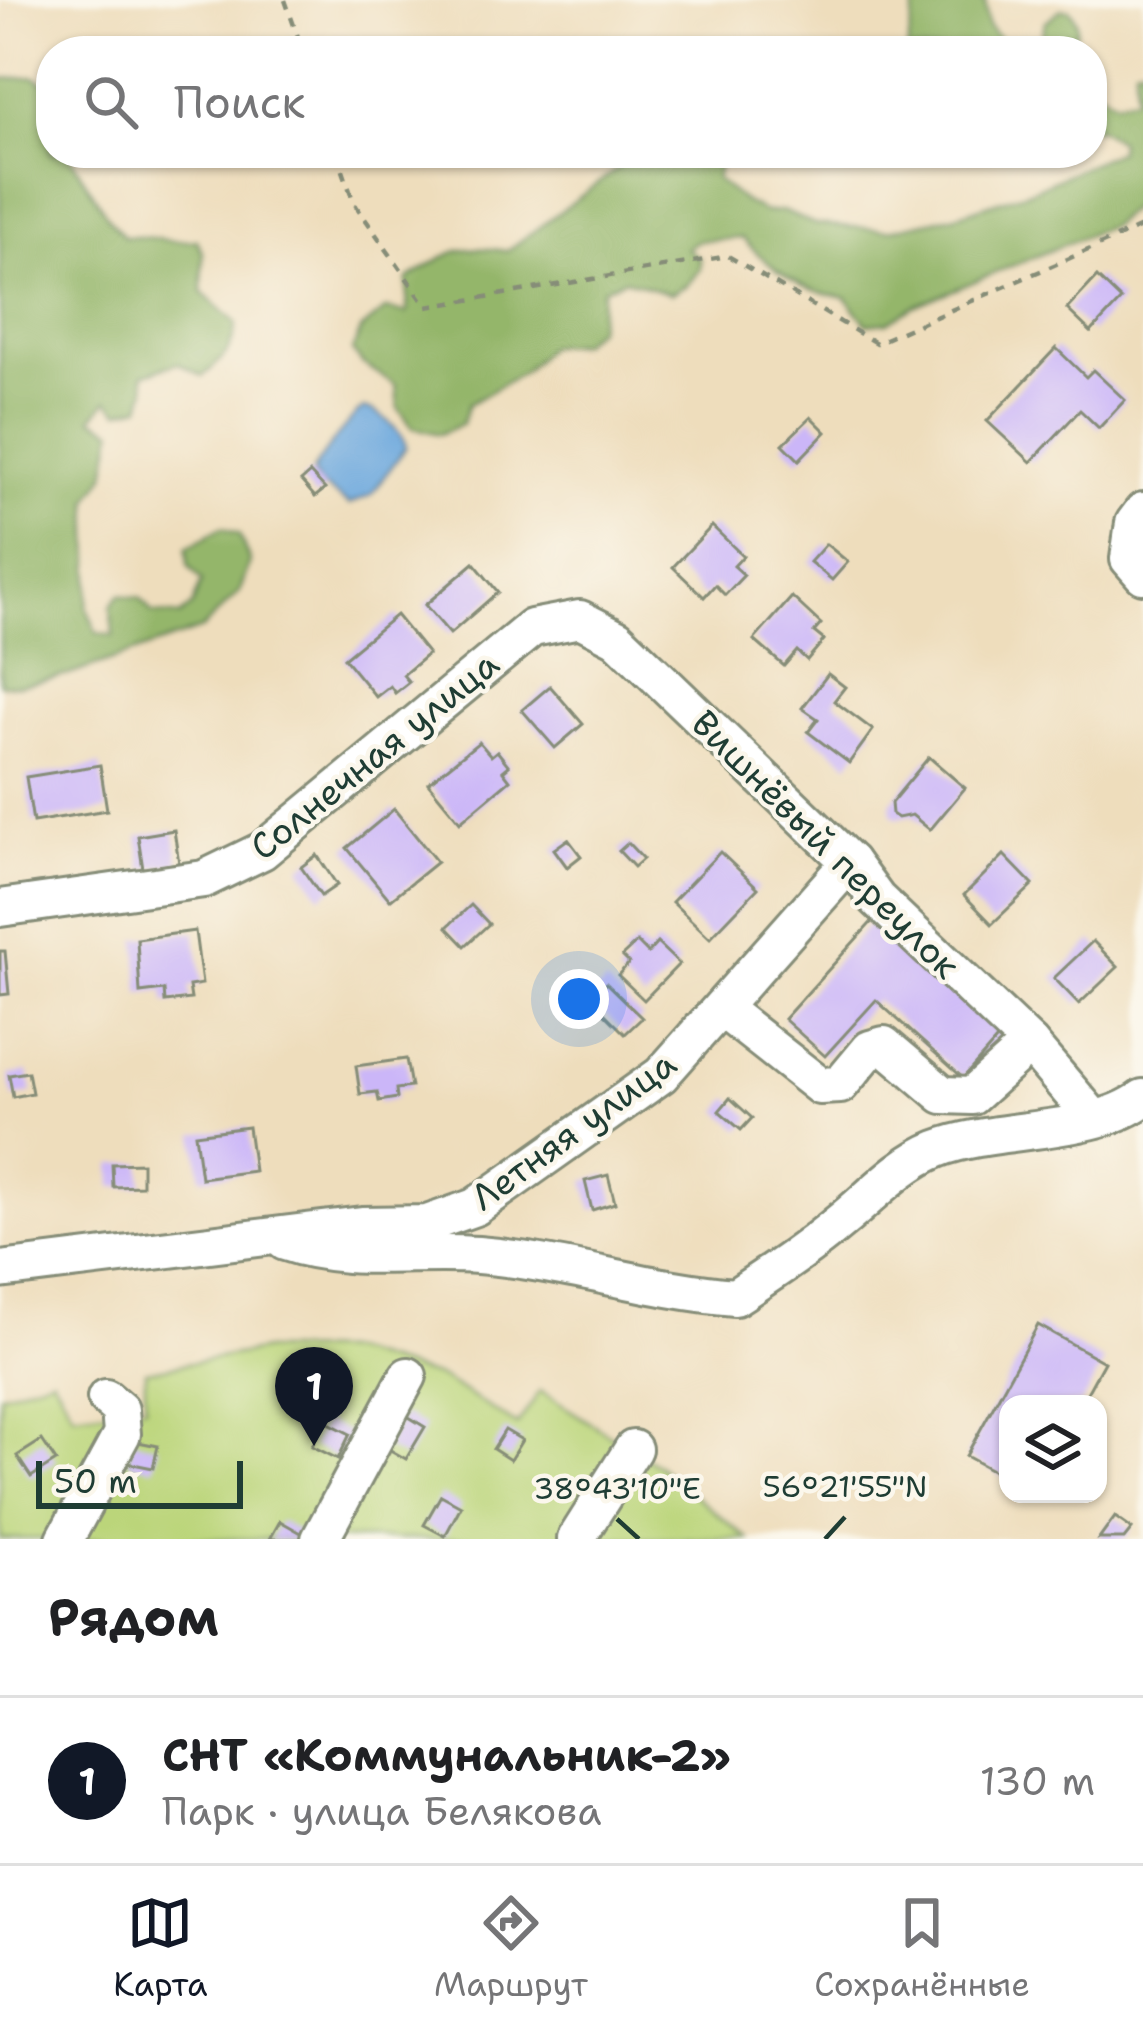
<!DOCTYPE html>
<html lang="ru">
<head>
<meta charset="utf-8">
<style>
  :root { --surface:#fff; --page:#f6f6f6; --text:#202124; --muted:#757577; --line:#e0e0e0; --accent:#111827 }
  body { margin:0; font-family:"Shantell Sans",sans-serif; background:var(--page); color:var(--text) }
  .controls { position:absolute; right:36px; bottom:36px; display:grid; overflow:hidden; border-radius:24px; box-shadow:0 3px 9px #0004 }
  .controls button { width:108px; height:108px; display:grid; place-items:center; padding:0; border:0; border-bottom:3px solid var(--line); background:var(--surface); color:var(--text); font:60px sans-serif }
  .scale { position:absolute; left:36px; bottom:30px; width:207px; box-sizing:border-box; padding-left:12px; border:6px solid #1f3d34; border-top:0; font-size:33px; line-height:42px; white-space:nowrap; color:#1f3d34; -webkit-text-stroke:9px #fbf7ec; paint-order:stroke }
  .you { position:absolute; left:579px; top:999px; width:42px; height:42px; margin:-30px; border:9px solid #fff; border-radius:50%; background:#1a73e8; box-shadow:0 0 0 18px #1a73e833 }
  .badge { display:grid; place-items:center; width:78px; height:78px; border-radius:50%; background:var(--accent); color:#fff; font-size:39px; font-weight:700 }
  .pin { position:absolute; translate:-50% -99px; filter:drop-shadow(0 3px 6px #0008) }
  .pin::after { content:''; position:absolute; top:63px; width:42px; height:36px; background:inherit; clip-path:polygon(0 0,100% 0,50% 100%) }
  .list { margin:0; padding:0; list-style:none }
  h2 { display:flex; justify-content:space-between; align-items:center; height:156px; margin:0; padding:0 48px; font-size:51px }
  h2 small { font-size:39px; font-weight:400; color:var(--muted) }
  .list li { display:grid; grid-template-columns:78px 1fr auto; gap:36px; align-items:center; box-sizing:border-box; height:168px; padding:0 48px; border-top:3px solid var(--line) }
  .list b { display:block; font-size:45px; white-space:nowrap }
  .list p { margin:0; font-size:39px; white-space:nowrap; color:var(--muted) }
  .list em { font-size:39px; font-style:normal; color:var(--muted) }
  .icon { flex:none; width:66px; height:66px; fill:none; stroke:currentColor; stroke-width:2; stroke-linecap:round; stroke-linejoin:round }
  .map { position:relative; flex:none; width:1143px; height:1539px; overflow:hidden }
  .search { position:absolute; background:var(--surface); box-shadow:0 3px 9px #0004; left:36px; right:36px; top:36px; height:132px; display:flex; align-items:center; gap:30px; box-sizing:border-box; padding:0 42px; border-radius:48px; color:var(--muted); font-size:45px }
  .sheet { height:324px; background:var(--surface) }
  nav { display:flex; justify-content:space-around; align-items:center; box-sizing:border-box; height:168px; border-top:3px solid var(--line); background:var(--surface); font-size:33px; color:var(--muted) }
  nav a { display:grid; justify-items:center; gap:6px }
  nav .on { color:var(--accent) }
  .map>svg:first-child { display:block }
  .green { fill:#bbd57a; stroke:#6d8957; stroke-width:3 }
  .forest { fill:#94b66a; stroke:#5a7a4f; stroke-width:3 }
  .water { fill:#6ca7dd; stroke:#467288; stroke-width:3 }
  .building { fill:#cbb6f8 }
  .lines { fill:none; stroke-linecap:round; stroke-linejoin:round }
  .minor-casing { stroke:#868d78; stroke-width:42 }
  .path { stroke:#868d78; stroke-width:4.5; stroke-dasharray:9 9; stroke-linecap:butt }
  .minor { stroke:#fff; stroke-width:36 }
  .ticks { fill:none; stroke:#1f3d34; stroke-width:4.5 }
  .labels { text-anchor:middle; stroke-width:9; stroke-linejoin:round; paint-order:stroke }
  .street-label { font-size:36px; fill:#1f3d34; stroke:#fbf7ec }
  .ticks-label { font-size:30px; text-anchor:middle; fill:#1f3d34; stroke:#fbf7ec; stroke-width:9; stroke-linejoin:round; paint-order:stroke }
</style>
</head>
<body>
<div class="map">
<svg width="1143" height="1539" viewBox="0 0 1143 1539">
  <rect width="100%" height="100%" fill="#fbf7ec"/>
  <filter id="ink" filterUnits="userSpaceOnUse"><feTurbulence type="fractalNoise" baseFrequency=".00833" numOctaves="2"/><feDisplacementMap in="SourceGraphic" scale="24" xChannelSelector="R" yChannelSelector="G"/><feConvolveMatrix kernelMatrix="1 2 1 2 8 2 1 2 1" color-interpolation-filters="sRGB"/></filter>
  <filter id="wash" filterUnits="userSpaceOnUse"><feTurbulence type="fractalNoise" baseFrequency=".004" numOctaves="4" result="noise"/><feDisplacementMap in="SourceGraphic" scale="48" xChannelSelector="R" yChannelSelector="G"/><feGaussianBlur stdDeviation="2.7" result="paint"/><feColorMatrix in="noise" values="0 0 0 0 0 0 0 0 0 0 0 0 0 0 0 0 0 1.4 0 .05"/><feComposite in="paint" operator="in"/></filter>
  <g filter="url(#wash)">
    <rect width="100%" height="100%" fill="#eeddbc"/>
    <!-- green -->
    <path class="green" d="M265,1350L349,1351L441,1378L517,1425L540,1391L659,1466L748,1539H0V1394L52,1377L73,1414L145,1406V1371Z"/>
    <!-- forest -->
    <g class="forest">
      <path d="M916,0H985L988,26L1011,51H907Z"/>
      <path d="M1061,9L1070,10C1082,23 1077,33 1069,47L1057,51L1042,38L1045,22Z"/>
      <path d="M1143,65V198L1112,225L914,306L887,322L867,324L846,298C798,290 775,272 742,238L697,241L687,248L700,259V269L688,284L671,294L625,279L603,288L597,328L579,343L549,346L523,372L469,404L462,424L440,434L413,428L398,408L396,385L362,363L352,351L361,330L386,309L407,313L408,279C449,253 458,243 507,251L639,153H705L719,165L716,180L743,201L765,212L782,211L815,224L889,230L953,216L1030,191L1118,151L1119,141L1098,128L1092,129V85L1115,101L1136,97L1135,67Z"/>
      <path d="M35,77L48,85L51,153H68L109,219L125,237C151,235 171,244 197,240L203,253L202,292L236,323C234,348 222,361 203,376L178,363L143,374L146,389L141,406L119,411L108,400L92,418L114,430L106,475L89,500L91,562L87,608L97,633L113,636L111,606L119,595L140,598L152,613L180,616L192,606L202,581L188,565L187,548L222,528L239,535L250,562L240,591L202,629L69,675L19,685L0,684V79Z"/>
    </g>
    <!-- water -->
    <path class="water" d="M364,408C380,412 403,431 406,447L372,494L349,505L319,483L313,472C316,462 354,413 364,408Z"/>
    <g id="blocks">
      <!-- building -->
      <g class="building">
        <path d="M1097,277L1121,300L1091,332L1067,309Z"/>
        <path d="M1056,348L1086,377L1093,370L1125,400L1099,428L1080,410L1031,462L987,421Z"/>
        <path d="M811,417L826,432L799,460L783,444Z"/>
        <path d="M310,473L325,489L315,497L301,481Z"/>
        <path d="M712,526L743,556L734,566L744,575L725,595L715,585L704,597L673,567Z"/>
        <path d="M826,544L848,562L832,580L810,562Z"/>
        <path d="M474,563L498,592L450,634L425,605Z"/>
        <path d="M792,597L821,624L814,632L824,640L807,660L797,651L784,666L754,640Z"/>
        <path d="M396,615L428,654L403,675L409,682L395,693L390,686L376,697L344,658Z"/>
        <path d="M828,674L845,687L834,701L873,730L849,763L808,732L818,719L802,708Z"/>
        <path d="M550,686L583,724L555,748L522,710Z"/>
        <path d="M479,742L491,756L497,751L509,766L503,771L510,780L460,822L428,783Z"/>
        <path d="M929,757L965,788L930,830L912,815L898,818L892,814L891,803Z"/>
        <path d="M100,765L107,810L33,822L26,777Z"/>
        <path d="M394,809L437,862L390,900L347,848Z"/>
        <path d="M174,830L179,863L143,869L138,836Z"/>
        <path d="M568,839L581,856L567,867L554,849Z"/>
        <path d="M628,843L643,859L634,867L619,851Z"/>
        <path d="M720,852L758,888L710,938L672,902Z"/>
        <path d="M317,855L337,885L321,896L301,867Z"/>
        <path d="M1004,855L1033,885L992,924L964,895Z"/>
        <path d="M471,905L489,924L465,946L447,927Z"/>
        <path d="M877,916L1005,1031L963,1078L876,1000L825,1056L784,1019Z"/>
        <path d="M195,931L202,984L189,986L191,999L165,1002L164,990L140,993L137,939Z"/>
        <path d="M1093,941L1118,967L1079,1004L1054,978Z"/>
        <path d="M637,942L648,953L657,943L679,964L644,1000L618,975L629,963L622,956Z"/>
        <path d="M0,951H5L9,994L0,995Z"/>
        <path d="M606,983L642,1018L625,1034L590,999Z"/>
        <path d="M406,1059L411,1087L396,1089L397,1098L379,1101L377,1092L360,1094L356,1066Z"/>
        <path d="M28,1072L32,1093L13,1097L9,1075Z"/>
        <path d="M730,1098L752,1118L741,1130L719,1111Z"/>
        <path d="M248,1127L254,1171L201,1178L195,1134Z"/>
        <path d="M142,1163V1186L113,1187L112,1164Z"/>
        <path d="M608,1175L615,1203L592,1210L585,1181Z"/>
        <path d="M1038,1325L1104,1362L1081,1404H1008V1479L966,1456Z"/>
        <path d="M404,1414L425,1427L406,1459L385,1447Z"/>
        <path d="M325,1421L350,1434L338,1459L312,1446Z"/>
        <path d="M505,1430L522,1440L510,1460L493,1449Z"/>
        <path d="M42,1440L56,1461L31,1477L17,1456Z"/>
        <path d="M133,1441L158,1446L153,1468L128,1463Z"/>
        <path d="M441,1495L461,1506L445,1536L424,1525Z"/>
        <path d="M1115,1517L1132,1529L1124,1539H1099Z"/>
        <path d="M280,1521L303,1534L300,1539H270Z"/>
      </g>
    </g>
  </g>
  <g filter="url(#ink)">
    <use href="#blocks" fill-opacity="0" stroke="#868d78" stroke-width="3"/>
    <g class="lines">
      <!-- minor casing -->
      <g class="minor-casing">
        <g id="minor">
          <path d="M1143,511L1134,523L1129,559L1143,575"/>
          <path d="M0,908L204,879L262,851L532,628L580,619L617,638L850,862L877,899L1030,1044L1094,1119"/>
          <path d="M721,1008L820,1086L840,1085L870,1049L884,1045L943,1095L972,1096L1030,1044"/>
          <path d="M285,1242C349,1264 413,1250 478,1255C565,1262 649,1290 735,1297C771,1273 808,1249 841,1221C871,1197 900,1164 937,1149C995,1126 1096,1135 1143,1098"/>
          <path d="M0,1270L362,1225L427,1224L475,1207L661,1075L850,862"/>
          <path d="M65,1539L122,1434L120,1410L106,1398"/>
          <path d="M320,1539L408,1376"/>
          <path d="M576,1539L633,1449"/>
        </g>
      </g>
      <!-- path -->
      <g class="path">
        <path d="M285,0L303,51"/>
        <path d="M337,153L354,203L427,307L728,256L876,343L1143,226"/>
      </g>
      <!-- minor -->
      <use href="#minor" class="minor"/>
    </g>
  </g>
  <!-- ticks -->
  <path class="ticks" d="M617,1519L639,1539M825,1539L845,1517"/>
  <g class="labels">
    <!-- street labels -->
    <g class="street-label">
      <text transform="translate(374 755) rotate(-39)" y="13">Солнечная улица</text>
      <text transform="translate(826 844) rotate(45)" y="13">Вишнёвый переулок</text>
      <text transform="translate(573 1130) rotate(-36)" y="13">Летняя улица</text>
    </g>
  </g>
  <g class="ticks-label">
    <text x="845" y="1497">56°21'55"N</text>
    <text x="617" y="1499">38°43'10"E</text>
  </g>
</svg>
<div class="controls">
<button><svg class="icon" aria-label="layers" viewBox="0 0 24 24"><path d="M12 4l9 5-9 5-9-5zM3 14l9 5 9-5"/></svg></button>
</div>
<div class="scale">50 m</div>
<div class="you"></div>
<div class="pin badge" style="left:314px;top:1446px">1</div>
<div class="search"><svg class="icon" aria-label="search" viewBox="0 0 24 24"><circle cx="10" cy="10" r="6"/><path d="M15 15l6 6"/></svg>Поиск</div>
</div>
<section class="sheet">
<h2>Рядом<small></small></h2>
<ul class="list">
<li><span class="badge">1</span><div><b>СНТ «Коммунальник-2»</b><p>Парк · улица Белякова</p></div><em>130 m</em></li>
</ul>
</section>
<nav>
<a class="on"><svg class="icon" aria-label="map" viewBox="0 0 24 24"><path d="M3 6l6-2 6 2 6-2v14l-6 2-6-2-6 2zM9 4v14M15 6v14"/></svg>Карта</a>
<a><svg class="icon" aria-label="directions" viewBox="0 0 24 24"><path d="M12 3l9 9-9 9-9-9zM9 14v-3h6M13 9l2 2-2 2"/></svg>Маршрут</a>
<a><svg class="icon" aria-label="saved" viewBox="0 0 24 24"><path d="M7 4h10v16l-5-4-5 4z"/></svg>Сохранённые</a>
</nav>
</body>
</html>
